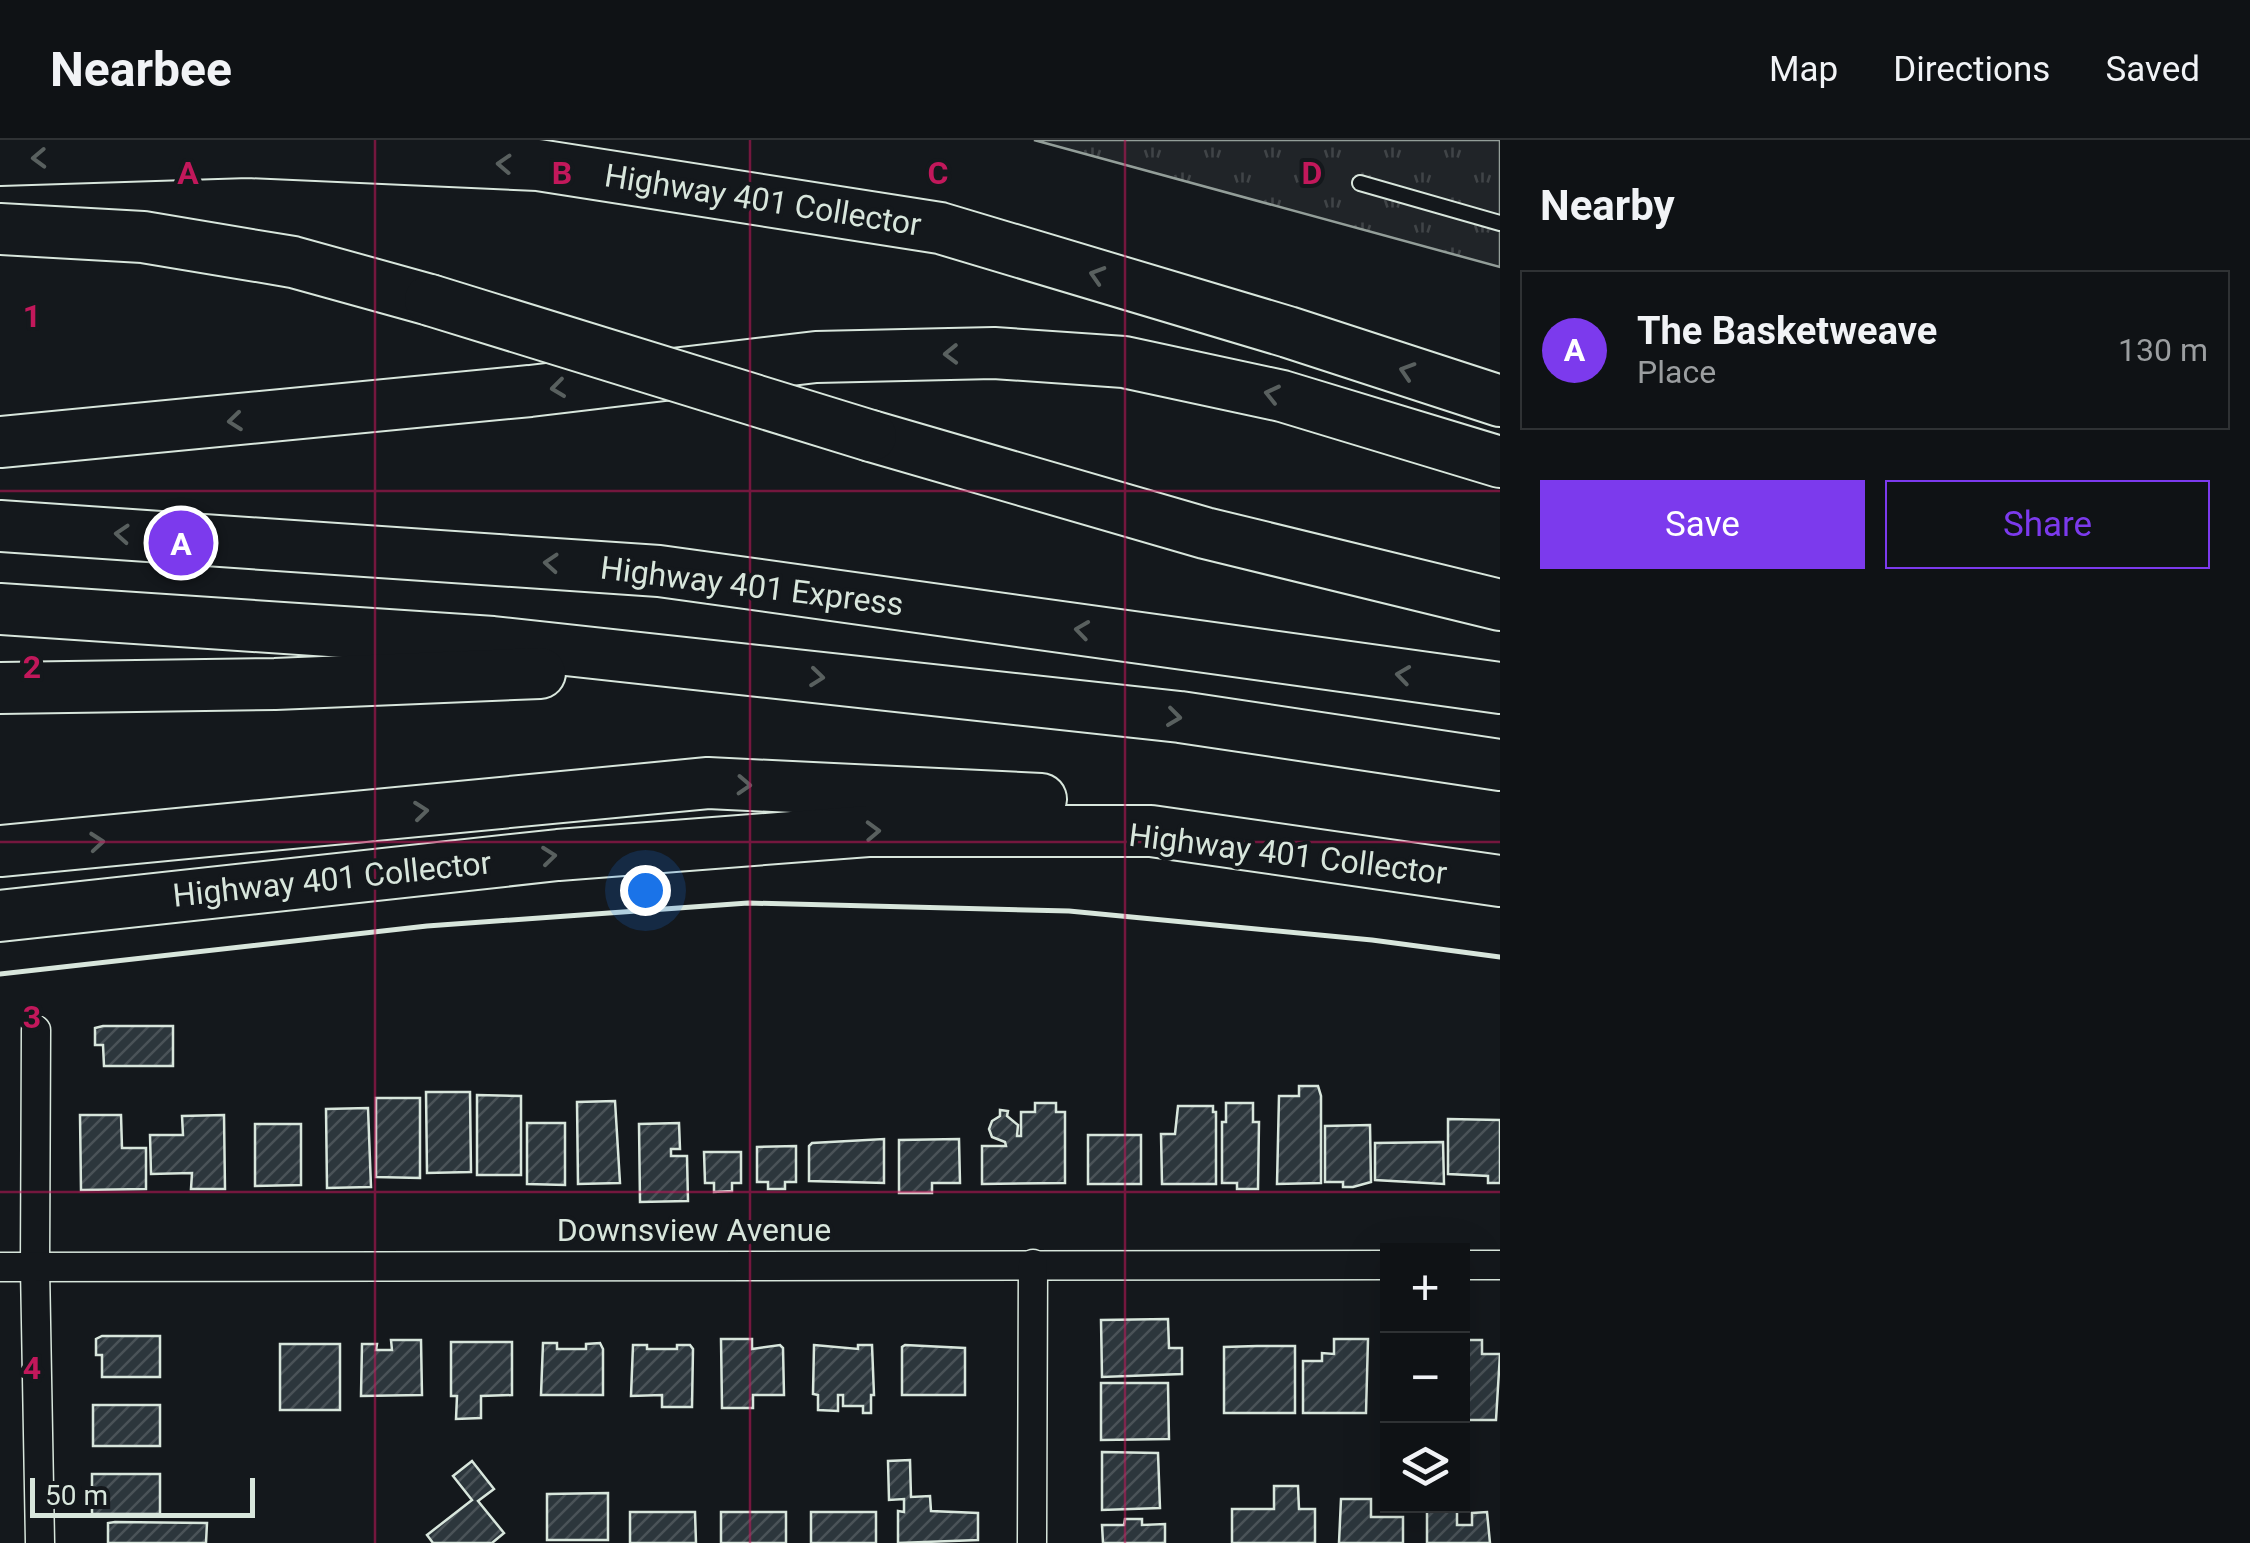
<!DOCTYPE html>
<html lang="en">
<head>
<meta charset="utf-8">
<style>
  :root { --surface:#0f1215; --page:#181b1e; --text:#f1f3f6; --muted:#9b9ea0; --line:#2f3234; --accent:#7c3aed }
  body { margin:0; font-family:Roboto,sans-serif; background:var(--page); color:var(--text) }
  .controls { position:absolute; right:30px; bottom:30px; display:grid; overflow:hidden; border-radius:0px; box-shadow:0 10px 40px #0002 }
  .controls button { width:90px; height:90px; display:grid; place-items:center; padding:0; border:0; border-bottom:2px solid var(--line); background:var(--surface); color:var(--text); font:50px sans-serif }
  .scale { position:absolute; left:30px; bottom:25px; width:225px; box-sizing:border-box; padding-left:10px; border:5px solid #d8e6dc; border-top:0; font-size:28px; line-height:35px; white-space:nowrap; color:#d8e6dc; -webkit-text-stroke:8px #14181c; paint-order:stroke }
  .you { position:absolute; left:645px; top:750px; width:35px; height:35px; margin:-25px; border:8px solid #fff; border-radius:50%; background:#1a73e8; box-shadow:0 0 0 15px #1a73e833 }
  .badge { display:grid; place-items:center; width:65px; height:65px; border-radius:50%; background:var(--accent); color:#fff; font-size:32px; font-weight:700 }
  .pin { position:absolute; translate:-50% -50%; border:5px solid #fff; box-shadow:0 2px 10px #0006 }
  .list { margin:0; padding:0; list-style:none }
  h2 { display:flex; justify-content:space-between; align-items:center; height:130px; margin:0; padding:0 40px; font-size:42px }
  h2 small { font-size:32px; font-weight:400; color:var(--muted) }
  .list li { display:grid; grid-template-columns:65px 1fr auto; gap:30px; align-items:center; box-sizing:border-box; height:160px; margin:0 20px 20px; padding:0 20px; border:2px solid var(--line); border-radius:0px }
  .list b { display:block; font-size:38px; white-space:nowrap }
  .list p { margin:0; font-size:32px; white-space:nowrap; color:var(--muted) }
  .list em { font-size:32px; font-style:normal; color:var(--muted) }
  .actions { display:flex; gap:20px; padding:30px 40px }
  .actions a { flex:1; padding:22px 0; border:2px solid var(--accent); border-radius:0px; text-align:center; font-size:35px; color:var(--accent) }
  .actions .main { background:var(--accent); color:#fff }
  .icon { flex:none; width:55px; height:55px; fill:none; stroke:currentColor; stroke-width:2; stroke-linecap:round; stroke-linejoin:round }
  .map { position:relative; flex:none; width:1500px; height:1403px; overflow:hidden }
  header { display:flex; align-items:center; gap:60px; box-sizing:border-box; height:140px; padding:0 50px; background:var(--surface); border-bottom:2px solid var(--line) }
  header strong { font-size:48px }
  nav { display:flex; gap:55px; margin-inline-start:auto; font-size:35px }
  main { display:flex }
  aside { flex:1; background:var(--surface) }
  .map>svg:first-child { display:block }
  .grass { fill:url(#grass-tufts); stroke:#939e99; stroke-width:2.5 }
  .building { fill:url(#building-hatch); stroke:#d8e6dc; stroke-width:2.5 }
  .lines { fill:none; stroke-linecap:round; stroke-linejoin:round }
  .service-casing { stroke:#d8e6dc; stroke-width:18 }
  .minor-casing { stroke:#d8e6dc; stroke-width:31 }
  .motorway-casing { stroke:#d8e6dc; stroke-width:54 }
  .service { stroke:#14181c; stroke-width:14 }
  .minor { stroke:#14181c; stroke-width:28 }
  .motorway { stroke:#14181c; stroke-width:50 }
  .motorway-bridge-casing { stroke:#d8e6dc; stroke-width:54; stroke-linecap:butt }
  .motorway-bridge { stroke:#14181c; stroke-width:50 }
  .wall { stroke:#d8e6dc; stroke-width:5 }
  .oneway { stroke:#59605f }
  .grid { fill:none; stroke:#c2185b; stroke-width:2.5; stroke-opacity:0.55 }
  .labels { text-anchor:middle; stroke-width:8; stroke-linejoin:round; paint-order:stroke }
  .street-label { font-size:32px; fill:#d8e6dc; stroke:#14181c }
  .grid-label { font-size:32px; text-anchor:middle; font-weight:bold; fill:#c2185b; stroke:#14181c; stroke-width:8; stroke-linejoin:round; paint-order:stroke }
</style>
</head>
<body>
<header>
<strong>Nearbee</strong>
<nav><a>Map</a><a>Directions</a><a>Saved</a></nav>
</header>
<main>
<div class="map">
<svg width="1500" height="1403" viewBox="0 0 1500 1403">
  <defs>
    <pattern id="grass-tufts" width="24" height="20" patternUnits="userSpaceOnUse" patternTransform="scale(2.5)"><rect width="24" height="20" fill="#202428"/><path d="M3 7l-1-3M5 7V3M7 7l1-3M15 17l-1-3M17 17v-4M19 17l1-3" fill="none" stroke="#404447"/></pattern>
    <pattern id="building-hatch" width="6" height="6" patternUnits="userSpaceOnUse" patternTransform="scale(2.5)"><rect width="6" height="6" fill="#2c363c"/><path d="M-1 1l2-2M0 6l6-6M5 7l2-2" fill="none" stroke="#4a5358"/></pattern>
  </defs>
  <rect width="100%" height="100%" fill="#14181c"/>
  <!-- grass -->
  <path class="grass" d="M1034,0H1500V127Z"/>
  <!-- building -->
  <g class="building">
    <path d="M103,886H173V926H104L103,905H95V888Z"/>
    <path d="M1299,946H1318L1321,956V1043L1277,1044L1279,956H1299Z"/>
    <path d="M426,952H470L471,1032L427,1033Z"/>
    <path d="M477,955L521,956V1035H477Z"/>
    <path d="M376,958H420V1038L376,1037Z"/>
    <path d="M615,961L620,1043L578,1044L577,962Z"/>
    <path d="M1035,963H1056V972H1065V1043L982,1044V1006H1006L1005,1002L992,997L989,989L992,981L1000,976V970L1008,971L1007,976L1018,985L1017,996H1021V972H1035Z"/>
    <path d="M1226,963H1253V982H1259L1258,1049H1237V1043H1222V982H1226Z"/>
    <path d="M1178,966H1213V972H1216V1044H1162L1161,994H1175Z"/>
    <path d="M368,968L371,1047L327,1048L326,969Z"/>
    <path d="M80,975H121L122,1008H146V1049L81,1050Z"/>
    <path d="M224,975L225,1049H191L192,1033L151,1034L150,995H183L182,976Z"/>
    <path d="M1448,979L1500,980V1043H1488V1036L1448,1034Z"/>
    <path d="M527,983H565V1045L527,1044Z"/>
    <path d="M679,983L680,1009H671V1016H687L688,1061L640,1062L639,984Z"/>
    <path d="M255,984H301V1045L255,1046Z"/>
    <path d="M1370,985L1371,1042L1353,1047H1343V1042H1325V986Z"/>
    <rect x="1088" y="995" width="53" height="49"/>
    <path d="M884,999V1043L809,1041V1006L812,1003Z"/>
    <path d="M959,999L960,1043H932V1053H899V1000Z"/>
    <path d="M1443,1002L1444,1044L1375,1040V1003Z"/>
    <path d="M796,1006V1042H785V1049H768V1042H757V1007Z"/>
    <path d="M704,1012H741V1043H732V1051L714,1052V1043H705Z"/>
    <path d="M1168,1179L1169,1208H1182V1234L1102,1237L1101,1180Z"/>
    <path d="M102,1196H160V1237H102V1215H96V1199Z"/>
    <path d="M721,1199H752V1209L780,1205L783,1208L784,1255H753V1268H722Z"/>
    <path d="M1334,1199H1368L1366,1273H1303V1221H1322V1213L1334,1214Z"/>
    <path d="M391,1200H421L422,1255L361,1256L362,1204H377L376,1210H392Z"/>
    <path d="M1462,1200H1482V1214H1500L1496,1280H1463Z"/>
    <path d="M451,1202H512V1255L481,1256V1278L456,1279L457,1256H451Z"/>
    <path d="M543,1203H557V1209H586V1204L600,1203L603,1209V1255H541Z"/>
    <rect x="280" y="1204" width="60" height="66"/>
    <path d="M633,1205H647V1209H677V1205H690L693,1209L692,1267H662V1255L631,1256Z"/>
    <path d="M814,1205L858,1209V1205H872L874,1255H871V1273H863V1266H843V1255H838V1271L818,1270V1255L813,1254Z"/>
    <path d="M905,1205L965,1208V1255H902V1207Z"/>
    <path d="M1257,1206H1295V1273H1224V1207Z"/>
    <rect x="1386" y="1206" width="2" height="57"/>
    <path d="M1101,1243H1168L1169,1299L1101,1300Z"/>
    <rect x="93" y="1265" width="67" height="41"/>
    <path d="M1102,1312L1158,1313L1160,1368L1102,1370Z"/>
    <path d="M910,1320L911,1357L930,1356L931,1371L978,1373V1400L898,1403V1371L904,1372V1359L889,1360L888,1321Z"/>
    <path d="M472,1321L494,1349L478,1361L504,1393L492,1403H433L427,1395L472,1360L453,1336Z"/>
    <rect x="92" y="1334" width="68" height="40"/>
    <path d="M1274,1346H1298L1299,1369H1315V1403H1232V1369H1274Z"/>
    <path d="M608,1353V1400H547V1354Z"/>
    <path d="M1341,1359H1371V1377H1403V1403H1339Z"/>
    <path d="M1427,1366H1457V1385H1472V1373L1487,1372L1490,1403H1427Z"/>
    <path d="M630,1372H695L696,1403H630Z"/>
    <rect x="721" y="1372" width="65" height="31"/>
    <rect x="811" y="1372" width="65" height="31"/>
    <path d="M1125,1379H1142V1385L1165,1384V1403H1103L1102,1385H1124Z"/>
    <path d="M115,1382L207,1383L206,1403H108V1383Z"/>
  </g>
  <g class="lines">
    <!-- service casing -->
    <g class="service-casing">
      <path id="service" d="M1360,43L1500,83"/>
    </g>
    <!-- minor casing -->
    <g class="minor-casing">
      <g id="minor">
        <path d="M36,890L35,1127L40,1403"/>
        <path d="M1462,1125H1500"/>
        <path d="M0,1127L1388,1125"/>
        <path d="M1032,1403L1033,1124"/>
      </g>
    </g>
    <!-- motorway casing -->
    <g class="motorway-casing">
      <g id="motorway">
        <path d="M0,20L248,12L538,25L940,88L1288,192L1500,261"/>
        <path d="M0,89L143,97L293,122L430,160"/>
        <path d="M871,296L1205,393L1500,465"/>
        <path d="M0,302L530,251L816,217L994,213L1124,222L1282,256L1500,322"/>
        <path d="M0,386L659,431L1500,548"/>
        <path d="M0,469L493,502L1180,577L1500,625"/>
        <path d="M0,548L275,544L540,533"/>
        <path d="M0,711L708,643L1041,659"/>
        <path d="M0,776L558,715L868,691H1151L1500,741"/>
      </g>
    </g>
    <!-- service -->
    <use href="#service" class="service"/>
    <!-- minor -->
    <use href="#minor" class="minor"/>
    <!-- motorway -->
    <use href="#motorway" class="motorway"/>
    <!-- motorway-bridge casing -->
    <g class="motorway-bridge-casing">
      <path id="motorway-bridge" d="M430,160L871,296"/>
    </g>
    <!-- motorway-bridge -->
    <use href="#motorway-bridge" class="motorway-bridge"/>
    <!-- wall -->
    <path class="wall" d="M0,834L427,786L748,763L1069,771L1372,800L1500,817"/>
  </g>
  <!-- one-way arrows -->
  <defs><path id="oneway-chevron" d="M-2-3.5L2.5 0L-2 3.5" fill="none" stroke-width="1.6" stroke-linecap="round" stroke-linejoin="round" transform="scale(2.5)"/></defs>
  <g class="oneway">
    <use href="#oneway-chevron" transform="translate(39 18) rotate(178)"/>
    <use href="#oneway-chevron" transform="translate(504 24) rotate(-177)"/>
    <use href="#oneway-chevron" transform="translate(1097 135) rotate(-163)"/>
    <use href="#oneway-chevron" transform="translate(951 214) rotate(179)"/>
    <use href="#oneway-chevron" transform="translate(1407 231) rotate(-162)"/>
    <use href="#oneway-chevron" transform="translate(558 248) rotate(173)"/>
    <use href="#oneway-chevron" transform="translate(1272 254) rotate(-167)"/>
    <use href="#oneway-chevron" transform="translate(235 281) rotate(174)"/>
    <use href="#oneway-chevron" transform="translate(122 394) rotate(-176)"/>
    <use href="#oneway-chevron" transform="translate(551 423) rotate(-176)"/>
    <use href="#oneway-chevron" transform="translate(1082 490) rotate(-172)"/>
    <use href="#oneway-chevron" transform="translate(1403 535) rotate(-172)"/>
    <use href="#oneway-chevron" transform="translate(817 537) rotate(6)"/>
    <use href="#oneway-chevron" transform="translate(1174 577) rotate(7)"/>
    <use href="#oneway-chevron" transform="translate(744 645) rotate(3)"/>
    <use href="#oneway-chevron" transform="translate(421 671) rotate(-6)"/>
    <use href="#oneway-chevron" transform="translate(873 691) rotate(-2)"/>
    <use href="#oneway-chevron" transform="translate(97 702) rotate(-5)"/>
    <use href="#oneway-chevron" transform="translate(549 716) rotate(-6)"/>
  </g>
  <!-- grid -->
  <path class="grid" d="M375,0V1403M750,0V1403M1125,0V1403M0,351H1500M0,702H1500M0,1052H1500"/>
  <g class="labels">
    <!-- street labels -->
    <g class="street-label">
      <text transform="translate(763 60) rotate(9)" y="11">Highway 401 Collector</text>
      <text transform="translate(752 446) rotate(7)" y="11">Highway 401 Express</text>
      <text transform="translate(1288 714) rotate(7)" y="11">Highway 401 Collector</text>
      <text transform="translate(332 739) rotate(-6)" y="11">Highway 401 Collector</text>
      <text x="694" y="1101">Downsview Avenue</text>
    </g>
  </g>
  <g class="grid-label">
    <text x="188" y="44">A</text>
    <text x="562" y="44">B</text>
    <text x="938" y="44">C</text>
    <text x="1312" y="44">D</text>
    <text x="32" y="187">1</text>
    <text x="32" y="538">2</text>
    <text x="32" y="888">3</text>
    <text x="32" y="1239">4</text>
  </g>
</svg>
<div class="controls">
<button>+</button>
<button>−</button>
<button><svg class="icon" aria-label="layers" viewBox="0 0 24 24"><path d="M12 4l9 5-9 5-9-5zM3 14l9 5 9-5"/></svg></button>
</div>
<div class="scale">50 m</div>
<div class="you"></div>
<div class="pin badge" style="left:181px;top:403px">A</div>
</div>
<aside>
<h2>Nearby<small></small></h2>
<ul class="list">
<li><span class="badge">A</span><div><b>The Basketweave</b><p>Place</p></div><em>130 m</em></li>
</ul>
<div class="actions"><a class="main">Save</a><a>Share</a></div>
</aside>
</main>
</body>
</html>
